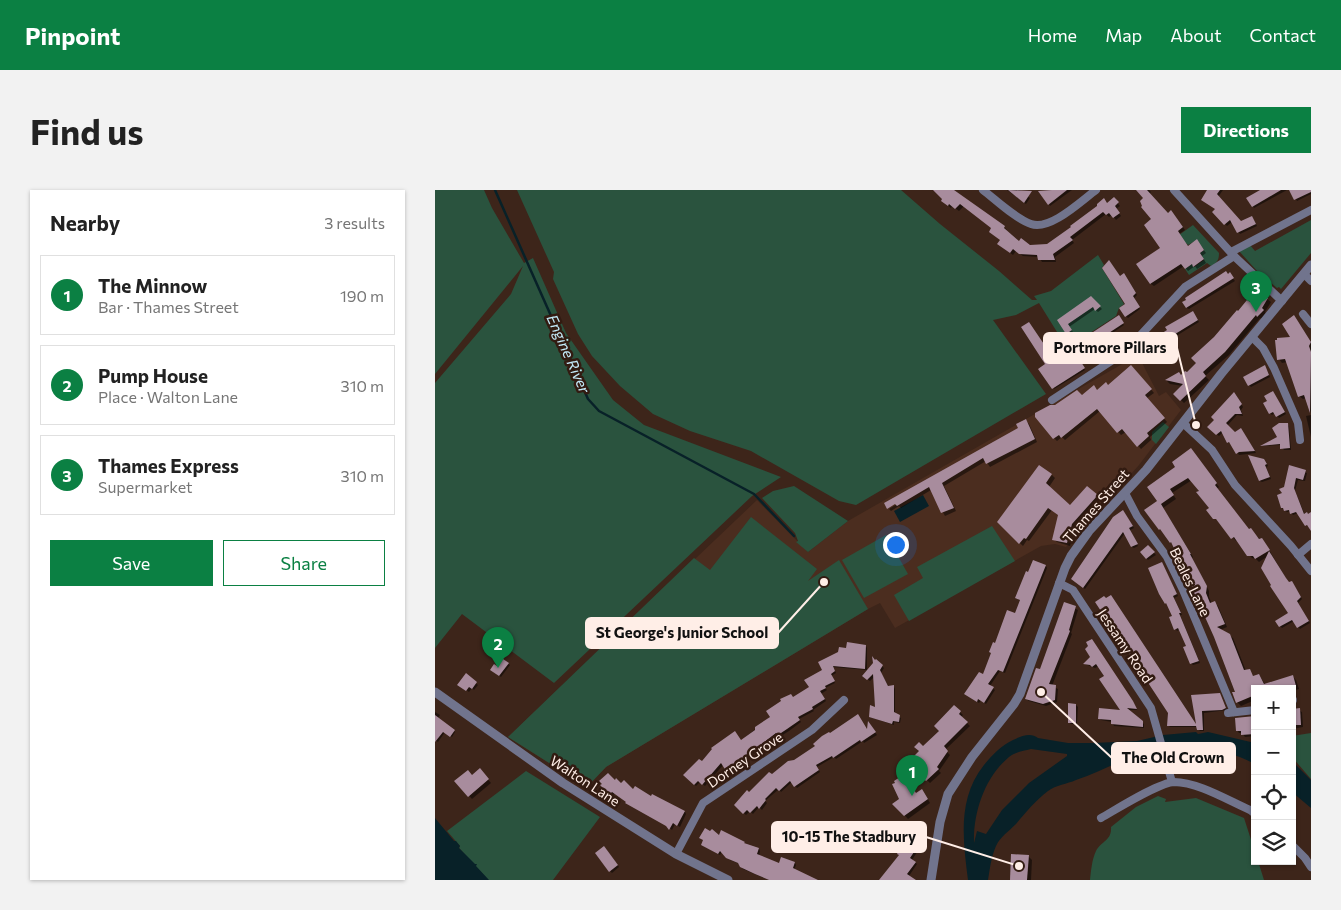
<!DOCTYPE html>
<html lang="en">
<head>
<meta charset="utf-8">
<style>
  :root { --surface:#fff; --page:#f2f2f2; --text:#222; --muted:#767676; --line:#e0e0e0; --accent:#0b8043 }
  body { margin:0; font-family:Commissioner,sans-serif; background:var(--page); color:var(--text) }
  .controls { position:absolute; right:15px; bottom:15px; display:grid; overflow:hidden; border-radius:0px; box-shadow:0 1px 4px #0004 }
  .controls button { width:45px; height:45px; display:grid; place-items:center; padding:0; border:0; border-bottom:1px solid var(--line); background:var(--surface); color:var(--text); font:25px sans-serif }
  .you { position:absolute; left:460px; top:354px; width:18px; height:18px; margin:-12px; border:4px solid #fff; border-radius:50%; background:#1a73e8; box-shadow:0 0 0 8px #1a73e833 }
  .badge { display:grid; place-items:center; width:32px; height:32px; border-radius:50%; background:var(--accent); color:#fff; font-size:16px; font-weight:700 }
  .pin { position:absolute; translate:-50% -41px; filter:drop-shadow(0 1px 2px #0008) }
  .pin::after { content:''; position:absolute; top:26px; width:18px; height:15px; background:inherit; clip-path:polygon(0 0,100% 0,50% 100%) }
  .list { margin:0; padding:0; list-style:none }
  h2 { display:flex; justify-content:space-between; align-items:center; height:65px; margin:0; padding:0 20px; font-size:21px }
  h2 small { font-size:16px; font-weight:400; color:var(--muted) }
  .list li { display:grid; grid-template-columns:32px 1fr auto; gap:15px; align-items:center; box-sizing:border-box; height:80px; margin:0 10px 10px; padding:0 10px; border:1px solid var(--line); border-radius:0px }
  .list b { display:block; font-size:19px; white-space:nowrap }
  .list p { margin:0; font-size:16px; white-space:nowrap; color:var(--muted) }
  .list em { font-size:16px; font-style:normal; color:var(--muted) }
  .actions { display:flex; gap:10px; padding:15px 20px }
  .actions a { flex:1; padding:11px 0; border:1px solid var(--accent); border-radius:0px; text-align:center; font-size:18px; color:var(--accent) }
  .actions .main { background:var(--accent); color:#fff }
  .icon { flex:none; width:28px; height:28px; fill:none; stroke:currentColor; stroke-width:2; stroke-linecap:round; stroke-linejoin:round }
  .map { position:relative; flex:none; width:876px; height:690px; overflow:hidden; border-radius:0px }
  header { display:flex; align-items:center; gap:30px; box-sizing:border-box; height:70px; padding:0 25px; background:var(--accent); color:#fff }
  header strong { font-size:24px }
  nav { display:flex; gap:28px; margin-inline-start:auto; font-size:18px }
  .intro { display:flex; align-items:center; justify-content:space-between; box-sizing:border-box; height:120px; padding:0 30px }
  h1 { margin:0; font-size:35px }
  .button { padding:12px 22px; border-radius:0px; background:var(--accent); color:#fff; font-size:18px; font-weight:700 }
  main { display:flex; gap:30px; padding:0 30px }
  aside { flex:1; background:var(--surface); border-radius:0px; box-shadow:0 1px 4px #0004 }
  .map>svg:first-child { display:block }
  .built { fill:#4b2d1f }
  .green { fill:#2a533e }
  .water { fill:#082128; fill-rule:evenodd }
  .shadow { fill:#0007 }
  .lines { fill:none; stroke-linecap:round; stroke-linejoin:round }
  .stream { stroke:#082128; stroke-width:2.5 }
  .building { fill:#a88c9d }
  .minor { stroke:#71748d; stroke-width:8 }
  .tertiary { stroke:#71748d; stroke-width:9 }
  .labels { text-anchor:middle; stroke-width:5; stroke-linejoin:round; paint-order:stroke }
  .street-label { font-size:14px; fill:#ffeee7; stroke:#321b11 }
  .water-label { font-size:15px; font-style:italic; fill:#c3eaf9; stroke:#321b11 }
  .leader { fill:none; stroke:#ffeee7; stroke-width:2 }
  .callout-dot { fill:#ffeee7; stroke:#321b11; stroke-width:2 }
  .callout { fill:#ffeee7; stroke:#ffeee7; stroke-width:2 }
  .callout-label { font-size:15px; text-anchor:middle; font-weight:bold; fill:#111 }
</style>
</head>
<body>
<header>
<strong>Pinpoint</strong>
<nav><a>Home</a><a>Map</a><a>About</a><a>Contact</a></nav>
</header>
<div class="intro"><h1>Find us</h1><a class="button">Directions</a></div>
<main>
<aside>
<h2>Nearby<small>3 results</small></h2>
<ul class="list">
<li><span class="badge">1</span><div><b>The Minnow</b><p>Bar · Thames Street</p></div><em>190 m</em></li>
<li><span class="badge">2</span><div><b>Pump House</b><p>Place · Walton Lane</p></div><em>310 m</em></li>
<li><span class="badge">3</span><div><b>Thames Express</b><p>Supermarket</p></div><em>310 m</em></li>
</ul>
<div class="actions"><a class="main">Save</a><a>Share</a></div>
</aside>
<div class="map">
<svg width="876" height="690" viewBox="0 0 876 690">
  <rect width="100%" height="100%" fill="#3d251a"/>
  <!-- built -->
  <path class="built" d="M703,165L724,206L731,202L746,220L704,275L631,357L620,354L606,356L460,438L445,413L433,419L171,577L152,597L73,547L322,310L373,362L413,331Z"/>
  <!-- green -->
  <g class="green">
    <path d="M0,0H49L57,18L89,73L98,68L131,143L178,210L209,235L346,287L317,306L119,493L27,424L0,458V193L76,104L88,76L0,184Z"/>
    <path d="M82,0H466L505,34L564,81L597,110H602L599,106L616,101L663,65L669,75L667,78L689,114L684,118L681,126L632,158L604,113L581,125L558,130L611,204L421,315L404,311L316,261L255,241L218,224L185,196L157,166L143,144L118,89L119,82Z"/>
    <path d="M876,30V63L846,99L844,97L842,98L822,81L804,61L815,55L820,61Z"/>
    <path d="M758,35L784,63C784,70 782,73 776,76L772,73L754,85L750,79L757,74L759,77L769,70L765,63L769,60L762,50L753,55L751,53L747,56L737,50Z"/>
    <path d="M728,232L734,237L721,254L717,250V242Z"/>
    <path d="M359,296L413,331L373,362L361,352L363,351L360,343L327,308L338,301Z"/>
    <path d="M316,327L382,379L373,391L404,370L433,419L171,577L152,597L73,547L259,368L275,380Z"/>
    <path d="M557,336L580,371L474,431L459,405L488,388L482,377Z"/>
    <path d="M451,345L473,384L429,408L407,370Z"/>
    <path d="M876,543V589L857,567V546Z"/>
    <path d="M91,581L165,627L118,690H53L24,658L25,656L12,641Z"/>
    <path d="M723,606L731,609L730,612L761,608L809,628L820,662V671H823L829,690H655C656,681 657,669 661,661C666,651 677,651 676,637L701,617Z"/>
  </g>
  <!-- water -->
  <g class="water">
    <path d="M488,305L494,316L465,332L459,321Z"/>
    <path d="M761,542L763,544L773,542L820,553V574C771,548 736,561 686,573L684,572C670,578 656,585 641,590C632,594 621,595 613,601C600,611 591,622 581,634C574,641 565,647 561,656C556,667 555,679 553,690H533C528,650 522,609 549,575C557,565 566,556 578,550C586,546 596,542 603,548L633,553H658L702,551L728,545ZM596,559L632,564V566L594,593L567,620L551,644L542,641L539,653C538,622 550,587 574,567C580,562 588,561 596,559Z"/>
    <path d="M857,571L876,590V618L857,602Z"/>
    <path d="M0,628L19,651H21L25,656L24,658L40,674H42L41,676L54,690H0Z"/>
  </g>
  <!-- shadow -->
  <g class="shadow">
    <path d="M499,0H518L569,37L572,40L571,41L584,53L594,56H612L679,9L685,16L681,19L686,26L681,30L677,25L674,27L671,24L637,50L639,53L620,67L621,72H607L604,67L588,66L581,61L578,65L566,56V50L558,38L529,16L524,21L517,16L516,18L510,13L509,9Z"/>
    <path d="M572,0H585L595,8L591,14Z"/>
    <path d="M620,0H637L615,16L614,14Z"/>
    <path d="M703,0H714L716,2L714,4L733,24L739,25L750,40L744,44L753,57L764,54L771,63L767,66L771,73L762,79L760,76L753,81L749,76L719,96L716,94L703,75L726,59L710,8Z"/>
    <path d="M774,0H788L783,7L806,33L817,27L822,36L805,44L797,32L792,36L779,22L781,20Z"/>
    <path d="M827,0H852L819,18L818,16Z"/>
    <path d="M856,0H876V4L862,11Z"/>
    <path d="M793,85L796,86L800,91L754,119L752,118L749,113Z"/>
    <path d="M685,87H690L702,105L699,108L705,119L693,128L691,126L692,115Z"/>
    <path d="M656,108L667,119L663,122L660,119L634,137L638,142L634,145L623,131Z"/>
    <path d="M832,109L836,112L830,122L831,124L827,129L825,128L794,165L770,186L774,190L749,213L740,204L748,196L735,194L732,191L743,184L746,187L752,184L815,114Z"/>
    <path d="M759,125L764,132L733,151L734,153L721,161L719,159Z"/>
    <path d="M683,127L689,135L657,157L655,155Z"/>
    <path d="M863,132L876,152V223L871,208L868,209L864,206L852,172L847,173L844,169L857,148Z"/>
    <path d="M637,160L650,180L619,199V170Z"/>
    <path d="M699,179L719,203L712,208L732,232L715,247L716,250L706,259L691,242L686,245L665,221L630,250L627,247L622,251L619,248L620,216L663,202Z"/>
    <path d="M831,179L835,187L816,197L814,195Z"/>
    <path d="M839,204L851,224L844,228L840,223L837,225L835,223Z"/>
    <path d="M801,205L808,217L806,220L808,226L802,225L792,236L800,243L808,242L821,263L804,265L797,254L793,252L788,242L784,246L774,237Z"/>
    <path d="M876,225V247L871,226Z"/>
    <path d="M591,231L594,234L602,252L555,277L551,271L509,296L521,321L510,326L496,300L466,318L464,316L456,321L454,319L584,238Z"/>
    <path d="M852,234L854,236L856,260H849L846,255L827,256L844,247Z"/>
    <path d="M759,263L784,297L782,299L815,341L830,353L853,392L858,394L867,409L863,413L875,433L865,439L859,431L847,438L845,436L854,423L833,366L824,372L821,369L817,368L802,350L801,351L785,332L779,328L775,318L757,290L737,303L741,309L728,318L758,367L757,368L774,401V407L777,414L779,413L783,416L792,437L785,440L798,448L811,481H814L819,487L824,485L830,494L858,487L861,490L864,499L857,501V499H820V510L806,516L802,512L799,504L802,503L780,446L739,356L711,320L724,311Z"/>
    <path d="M815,267L831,272L833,276L831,277L836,289L827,292L825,291Z"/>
    <path d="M855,277L872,283L870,291L863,290L860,301L870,325H876V338L871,335L863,323L858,325L855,321L852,322L847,318L848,303Z"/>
    <path d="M617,285L620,288L614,297L635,316L652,297L665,309L639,340L635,356L622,352L619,349L625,326L617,320L594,351L592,350L588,356L563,332Z"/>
    <path d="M690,324L699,338L695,340L703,356L699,358L697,357L690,343L650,399L639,390Z"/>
    <path d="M713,357L721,365L713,370L706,362Z"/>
    <path d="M727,373L743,406L739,408L747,425H745L765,473L758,475L756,473L753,457L745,439L742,441L741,439L739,426L725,403Z"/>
    <path d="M611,376L612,378L570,483L565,481L555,496L560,500L551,514L546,510L544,513L533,505L548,486L561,455L581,424L586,411L581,408Z"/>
    <path d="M661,412L762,537H735L733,535L734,523Z"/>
    <path d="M630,414L643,420L636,443L637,444L617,496L623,499L622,512L611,516L594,511L591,509L606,481Z"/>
    <path d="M431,456L432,458V480L398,477L401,483L396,486L400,493L390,498L392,500L386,504L391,511L378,520L379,521L364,529L366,532L354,541L346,546L344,544L294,582L289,574L270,596L265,592L261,596L249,585L267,573L306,551L358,508L376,498L388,480L413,459Z"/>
    <path d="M656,467L699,514L702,520H691L709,534V538L679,536L677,532L666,530L665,529L687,522L664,476L660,478L650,474Z"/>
    <path d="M441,471L449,478L446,483L454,497H459L460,499V525L466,528L465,533L459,532V535L435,527L442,519L440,486L435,491L429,486Z"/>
    <path d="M73,474L75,475L66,487L58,481Z"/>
    <path d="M31,485L43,495L39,500L37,498L34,502L26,496Z"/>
    <path d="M784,504L792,520L769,523V541H765L763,539L757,506Z"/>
    <path d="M641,515L643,517L642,534H636L634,532Z"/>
    <path d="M519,516L528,525L526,527L535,536L510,560L515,565L504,581L506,583L495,593L483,581L488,557L505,541Z"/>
    <path d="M857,517L867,522L868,537L857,539Z"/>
    <path d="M0,522L5,525L0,532Z"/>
    <path d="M820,527V546L810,547L807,543H804L802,540Z"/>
    <path d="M434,534L442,545L429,553L428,551L401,569L399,567L382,577L385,582L362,598L357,592L346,602L344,599L330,611L332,613L327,620L324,617L318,624L315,621L311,625L301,615L337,585L359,571L433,541Z"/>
    <path d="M0,537L19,541L20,542L17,547L10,542L3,552L0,550Z"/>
    <path d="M45,580L56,593L37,609L21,591L37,586Z"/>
    <path d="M468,587L477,600L482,604H490L495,613L473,629L459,614L465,610Z"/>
    <path d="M180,592L198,601L217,607V606L250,622L251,624L245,637L240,634L237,640L234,637L180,603L178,605L167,595Z"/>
    <path d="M481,645L483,647L480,651L486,656L477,670L482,674L474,686L478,690H449Z"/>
    <path d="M285,647L309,653L312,655L324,659L325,661L324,666L344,675L360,673L361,675L359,680L380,690H334L308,679L305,674L295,670L287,661L285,665L269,656Z"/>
    <path d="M171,660L184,677L177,683L175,681Z"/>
    <path d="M593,666L597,670L596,690H576Z"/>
  </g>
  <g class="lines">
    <!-- stream -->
    <path class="stream" d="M60,0L153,209L164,221L319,304L359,346"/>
  </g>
  <!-- building -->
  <g class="building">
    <path d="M498,0H519L570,36L569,38L584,51L586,48L595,55L612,54L636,37L635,36L662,16V14L669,8L672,13L679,7L684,12L680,16L685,23L678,28L674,23L671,25L668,22L635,47L638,50L618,64L620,70H603L602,65L584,64L578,59L575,63L562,54L565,50L554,42L556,38L525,14L520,19L514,14L513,16L506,11L507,9Z"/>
    <path d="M573,0L597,1L589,13Z"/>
    <path d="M617,0H632L613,15L603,1Z"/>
    <path d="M701,0H712L733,23L736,20L748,37L743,41L753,56L762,49L769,60L765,63L769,69L758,77L757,74L750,79L746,74L715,94L701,74L725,58L709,35L716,29L706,17L707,16L705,11L708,8Z"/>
    <path d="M772,0H785L782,4L806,31L817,26L821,34L802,43L795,30L789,35L777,22L780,19L766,10Z"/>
    <path d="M825,0H846L817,17L811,8Z"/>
    <path d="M854,0H876V2L859,10Z"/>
    <path d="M674,70L685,86L689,83L701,103L698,106L705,117L690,127L684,118L690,114L667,78Z"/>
    <path d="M791,81L793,84L795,82L799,88L751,118L747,112L751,110L750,108Z"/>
    <path d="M825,101L833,108L827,118L829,120L822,127L821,125L790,162L768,182L771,186L768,189L745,211L738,204L748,194L730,190L744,182L746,185L750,181L752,182L761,173L756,168L779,147L802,120L803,121L812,110L815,112Z"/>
    <path d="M656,106L666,116L660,121L658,117L633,134L637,140L631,144L622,130Z"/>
    <path d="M758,121L763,130L732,149L733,151L718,160L713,152L732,140L730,137Z"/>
    <path d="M684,125L689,133L654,156L649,148Z"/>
    <path d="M859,125L876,152L874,156L876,162L875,223L869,205L863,207L850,169L842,170L840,150H842V148L855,147L847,134Z"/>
    <path d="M594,132L619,169L636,157L650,178L617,199L603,179L610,174L586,137Z"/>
    <path d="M696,175L717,199L710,205L730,228L712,243L714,246L702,257L687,239L682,243L662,219L626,248L624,245L618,249L600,227V223L615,215H620L642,200L647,205L659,195L662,200L671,192L673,195Z"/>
    <path d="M830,175L834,185L813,196L808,187Z"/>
    <path d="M838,201L850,222L841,227L838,222L834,224L828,213L832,211L829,206Z"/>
    <path d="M799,202L807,214L804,217L807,224H800L791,233L800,242L806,238L820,261L804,262L801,264L794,252L792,253L786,241L781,245L772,237L779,230L776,227Z"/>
    <path d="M591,229L600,249L551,274L548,268L507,293L519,318L506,323L494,297L462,316L460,314L452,319L449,313L583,238L581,234Z"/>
    <path d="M844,233H853L855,258L845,259V254L825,256L842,247L837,238Z"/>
    <path d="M756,258L782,293L780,295L814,339L816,338L824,349L827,348L835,360L820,369L818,366H812L799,347L796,349L781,329H778L771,320L774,318L761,302L764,301L753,288L735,299L739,305L726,314L756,364H755L772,396L771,403L775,413L780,411L790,434L782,437L795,444L809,480L815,479L818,486L824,484L829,494L858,485L861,496L850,499H820V505L801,513L797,502H800L779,447L744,369L736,352L735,353L725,339L724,340L709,320L722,311L712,297L740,277L737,272Z"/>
    <path d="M813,265L829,269L832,274L830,275L835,287L824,291Z"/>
    <path d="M604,275L617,284L611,293L635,315L652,296L663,305L637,334L632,353L617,350L623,325L613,318L591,349L589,348L584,354L562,332Z"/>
    <path d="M854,275L871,280L868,290L861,288L859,298L869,324L872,322L873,324L876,322V341L872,335L870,336L861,322L855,324L854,320L849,321L848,318H846L842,305L847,303L844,299L849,297Z"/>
    <path d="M688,320L698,336L694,338L703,354L696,357L688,342L648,398L636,389L678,327Z"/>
    <path d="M713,355L720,362L711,369L705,362Z"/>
    <path d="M834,361L851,388L854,392L857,391L866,407L862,411L874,431L862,438L857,430L844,437L840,431L853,423L835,396L836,395L826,378Z"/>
    <path d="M598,370L611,375L568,482L563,480L553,494L559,497L549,513L543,509L542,512L529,504L544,482L548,484L556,463L554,462L558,452L560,453L572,420L580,423L585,410L580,408L591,381L593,382Z"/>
    <path d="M727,372L742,404L738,406L746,423H744L764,471L755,474L748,457L751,456L743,438L739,440L734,427L737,426L731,413L730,414L724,404L713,378Z"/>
    <path d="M676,405L761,534L756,505L785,503L791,518L787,520L767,521L768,540H762L761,536H732L733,523L660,412L669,406L671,408Z"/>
    <path d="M629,412L641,416L634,440L635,441L614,494L621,495L620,510L608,514L590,509L601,478L605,479Z"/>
    <path d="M657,449L698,511L702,519L692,518L708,531V537L676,534V530L663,529L664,518L685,520L664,489L669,486L661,474L657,477L655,475L648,474L655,467L650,459L653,456L651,452Z"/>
    <path d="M412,452L431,455L430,479L398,476L400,481L396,484L400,491L390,496L391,498L385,501L390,509L377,517L378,519L363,527L365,530L352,539L343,545L341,543L291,581L286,573L267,595L263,591L259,595L248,585L264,569L267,571L277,559L276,558L300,541L306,550L320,540V537L335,527L331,521L346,511L345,509L356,504L358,507L374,497L369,490L387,480L383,472L403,462L404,457L411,458Z"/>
    <path d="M437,466L440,470L441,469L448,475L445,480L453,496L459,495V522L465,525L464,532L458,531L457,534L434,527L435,515L440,517L438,484L432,490L427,486L438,473Z"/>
    <path d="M68,469L74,473L64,486L55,480L59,474L62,476Z"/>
    <path d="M31,483L42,492L37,499L34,497L31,501L22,495Z"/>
    <path d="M633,513L641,514V533H633Z"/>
    <path d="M519,515L526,521L524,524L533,532L509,556L513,561L502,577L504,579L491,591L482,582L477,572L481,568L479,566L484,561L479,557L484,552L488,556L504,541L499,536Z"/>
    <path d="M865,518L866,535H857V519Z"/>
    <path d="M423,524L432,539L433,531L441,542L426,552L425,550L398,568L397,566L381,575L384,580L359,597L355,591L344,601L341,598L330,609L331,610L324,619L322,616L315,623L312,620L308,624L299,615L312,600L314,602L334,582L337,584L353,571L359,570L380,556L378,554L387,546L394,542L395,543Z"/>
    <path d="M0,525L20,540L15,547L8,542L0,552Z"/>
    <path d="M820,526V544L806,545V541H801L800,528Z"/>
    <path d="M45,578L54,589L33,607L19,591L33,580L37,585Z"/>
    <path d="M173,583L180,590L181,588L186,593L189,590L198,599L200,596L216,606L217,604L250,621L242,636L238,633L234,640L231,636L190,613L191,612L177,602L175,605L165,595L167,594L164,591Z"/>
    <path d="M468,585L476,599L478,598L481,603L487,599L493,609L469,626L457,614L464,609L457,594L460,593L459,591Z"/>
    <path d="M472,637L482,644L479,649L485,653L475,668L481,672L472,684L481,690H444L464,665L462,664L464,660L459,657Z"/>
    <path d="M270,638L275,641L277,639L284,645L286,640L310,652L309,653L324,658L322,664L344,673L346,667L360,672L358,678L383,690H334L320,684L305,677L303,673L291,668L285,661L283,664L266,655L268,650L264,648Z"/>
    <path d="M169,656L183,675L174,682L160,663Z"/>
    <path d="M576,664L594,665L592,690H575Z"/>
  </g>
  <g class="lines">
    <!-- minor -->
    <g class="minor">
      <path d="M548,0C561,10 581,29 596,34C615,41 646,11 661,0"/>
      <path d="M739,0L799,66L847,111"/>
      <path d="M796,62L876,20"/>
      <path d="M869,84L876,91"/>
      <path d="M868,124L876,134"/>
      <path d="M817,147L828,158L839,178L863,233L865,250"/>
      <path d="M617,210L690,162L750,97L799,66"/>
      <path d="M748,233L777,260L800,295L856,356L876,381"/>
      <path d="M690,303L702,326L732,367L748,400L799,522"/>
      <path d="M863,365L876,354"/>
      <path d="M624,393L638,400L716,518L737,592"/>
      <path d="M857,510H858"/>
      <path d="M793,523L820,520"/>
      <path d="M666,628C682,619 723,593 739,592C763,592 794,611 815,620L820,624"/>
      <path d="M857,655L870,668L876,677"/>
      <path d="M241,664L268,613L377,540L409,510"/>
    </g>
    <!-- tertiary -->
    <g class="tertiary">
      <path d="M0,502L128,593L241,664L293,690"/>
      <path d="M496,690L505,632L513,604L537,567L579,514L585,504L630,378L636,366L654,341L711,280L786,184L876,75"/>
    </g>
  </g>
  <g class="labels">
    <!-- street labels -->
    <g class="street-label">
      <text transform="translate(661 316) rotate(-49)" y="5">Thames Street</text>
      <text transform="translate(755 392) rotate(64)" y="5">Beales Lane</text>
      <text transform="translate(690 456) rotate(56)" y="5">Jessamy Road</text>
      <text transform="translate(310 570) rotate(-34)" y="5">Dorney Grove</text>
      <text transform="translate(150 591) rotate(33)" y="5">Walton Lane</text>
    </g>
    <!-- water labels -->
    <g class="water-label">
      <text transform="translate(133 164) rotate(66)" y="5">Engine River</text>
    </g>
  </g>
  <!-- callouts -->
  <path class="leader" d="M761 235L742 158M389 392L343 443M606 502L677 568M584 676L491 647"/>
  <g class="callout-dot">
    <circle cx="761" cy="235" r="5"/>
    <circle cx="389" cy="392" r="5"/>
    <circle cx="606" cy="502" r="5"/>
    <circle cx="584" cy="676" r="5"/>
  </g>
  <g class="callout">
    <rect x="609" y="143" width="133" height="30" rx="5"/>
    <rect x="151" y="428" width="192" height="30" rx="5"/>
    <rect x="677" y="553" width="123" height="30" rx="5"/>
    <rect x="337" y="632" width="154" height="30" rx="5"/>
  </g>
  <g class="callout-label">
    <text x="675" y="163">Portmore Pillars</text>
    <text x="247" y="448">St George's Junior School</text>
    <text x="738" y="573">The Old Crown</text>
    <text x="414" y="652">10-15 The Stadbury</text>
  </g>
</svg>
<div class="controls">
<button>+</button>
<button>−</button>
<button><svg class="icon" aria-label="locate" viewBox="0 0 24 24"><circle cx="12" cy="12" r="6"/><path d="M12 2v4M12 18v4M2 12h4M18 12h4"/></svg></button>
<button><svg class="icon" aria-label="layers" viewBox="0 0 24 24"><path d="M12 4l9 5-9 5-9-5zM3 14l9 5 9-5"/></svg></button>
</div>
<div class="you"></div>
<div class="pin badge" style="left:477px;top:606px">1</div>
<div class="pin badge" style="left:63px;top:478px">2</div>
<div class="pin badge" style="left:821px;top:122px">3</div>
</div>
</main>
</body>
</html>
